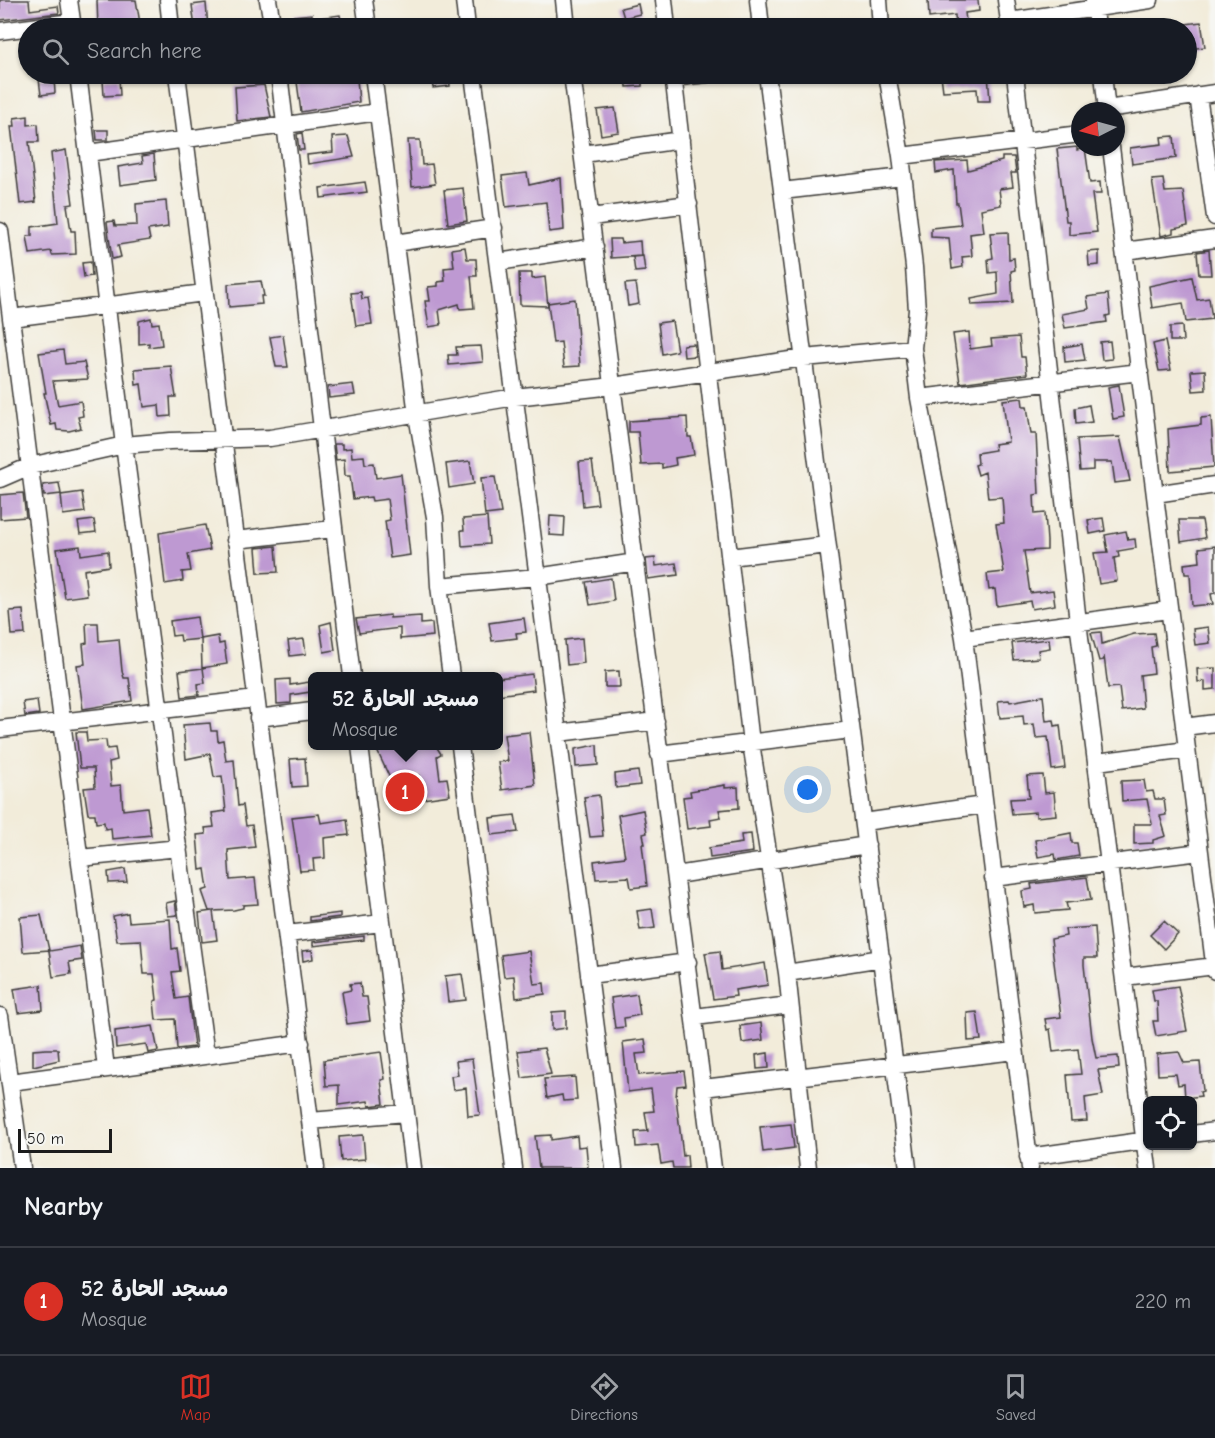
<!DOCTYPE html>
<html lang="en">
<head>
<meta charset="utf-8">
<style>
	:root { --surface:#171b24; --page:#242831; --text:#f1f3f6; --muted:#9ea1a6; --line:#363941; --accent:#d93025 }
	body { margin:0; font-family:"Comic Neue","Playpen Sans Arabic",sans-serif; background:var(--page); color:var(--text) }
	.controls { position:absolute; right:18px; bottom:18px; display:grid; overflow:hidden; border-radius:9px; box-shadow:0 2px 4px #0004 }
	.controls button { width:54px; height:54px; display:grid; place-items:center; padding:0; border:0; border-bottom:2px solid var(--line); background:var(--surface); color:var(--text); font:30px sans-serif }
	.compass { position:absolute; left:1071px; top:102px; width:54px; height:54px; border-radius:50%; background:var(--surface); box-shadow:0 2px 4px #0004; rotate:264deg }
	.scale { position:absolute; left:18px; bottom:15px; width:94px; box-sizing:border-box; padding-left:6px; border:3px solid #1c1c1c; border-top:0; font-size:16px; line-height:21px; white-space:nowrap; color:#1c1c1c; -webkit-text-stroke:4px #f6f6f2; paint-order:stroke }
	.you { position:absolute; left:808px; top:790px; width:21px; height:21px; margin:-15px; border:4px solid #fff; border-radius:50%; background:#1a73e8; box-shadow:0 0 0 9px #1a73e833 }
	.badge { display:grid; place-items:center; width:39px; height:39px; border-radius:50%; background:var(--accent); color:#fff; font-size:20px; font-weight:700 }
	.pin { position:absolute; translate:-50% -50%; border:3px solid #fff; box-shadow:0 2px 6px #0006 }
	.popup { position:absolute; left:308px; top:672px; width:195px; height:78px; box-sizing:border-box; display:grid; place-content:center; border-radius:9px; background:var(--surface); filter:drop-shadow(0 2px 4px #0005); font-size:20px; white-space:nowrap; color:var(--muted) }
	.popup b { font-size:22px; color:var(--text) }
	.popup::after { content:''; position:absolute; left:50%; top:100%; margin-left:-12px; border:12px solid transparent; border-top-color:var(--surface) }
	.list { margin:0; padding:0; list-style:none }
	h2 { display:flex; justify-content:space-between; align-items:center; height:78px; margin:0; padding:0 24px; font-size:26px }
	h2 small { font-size:20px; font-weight:400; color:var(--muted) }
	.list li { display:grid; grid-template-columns:39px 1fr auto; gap:18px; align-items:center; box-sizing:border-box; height:108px; padding:0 24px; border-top:2px solid var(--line) }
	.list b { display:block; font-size:22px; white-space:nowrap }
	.list p { margin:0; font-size:20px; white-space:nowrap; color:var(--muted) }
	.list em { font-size:20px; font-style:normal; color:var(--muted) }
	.icon { flex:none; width:33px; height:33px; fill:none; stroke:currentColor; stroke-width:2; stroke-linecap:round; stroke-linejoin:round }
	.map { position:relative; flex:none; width:1215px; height:1168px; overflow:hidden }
	.search { position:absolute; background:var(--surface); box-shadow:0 2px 4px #0004; left:18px; right:18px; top:18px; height:66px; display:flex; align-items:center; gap:15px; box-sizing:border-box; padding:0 21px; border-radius:33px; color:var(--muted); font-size:22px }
	.sheet { height:186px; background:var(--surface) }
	nav { display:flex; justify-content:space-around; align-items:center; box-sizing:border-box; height:84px; border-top:2px solid var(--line); background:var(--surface); font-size:16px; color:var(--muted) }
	nav a { display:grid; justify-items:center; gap:3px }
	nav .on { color:var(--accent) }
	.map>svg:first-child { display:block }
	.building { fill:#be99d2 }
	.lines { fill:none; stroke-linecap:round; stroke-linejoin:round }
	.minor-casing { stroke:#3c3b38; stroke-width:19 }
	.minor { stroke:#fff; stroke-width:16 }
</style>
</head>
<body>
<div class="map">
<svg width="1215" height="1168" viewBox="0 0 1215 1168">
	<rect width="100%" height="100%" fill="#f6f6f2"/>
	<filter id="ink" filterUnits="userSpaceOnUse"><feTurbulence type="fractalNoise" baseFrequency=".0167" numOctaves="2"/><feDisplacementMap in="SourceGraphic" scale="12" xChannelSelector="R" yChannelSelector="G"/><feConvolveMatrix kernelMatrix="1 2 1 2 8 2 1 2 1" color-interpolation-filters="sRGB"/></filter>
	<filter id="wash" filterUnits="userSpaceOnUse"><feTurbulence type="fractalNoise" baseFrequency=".008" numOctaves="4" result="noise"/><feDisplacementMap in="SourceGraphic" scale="24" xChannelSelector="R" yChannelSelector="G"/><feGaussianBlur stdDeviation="1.35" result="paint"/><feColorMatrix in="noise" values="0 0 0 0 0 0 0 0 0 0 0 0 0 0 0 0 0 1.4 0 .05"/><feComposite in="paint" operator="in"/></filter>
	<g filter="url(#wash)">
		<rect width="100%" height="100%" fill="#f2ecda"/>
		<g id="blocks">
			<path class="building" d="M0,0H29L30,10L58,6L59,13L0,20Z
				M97,0H136L140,23L98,28Z
				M928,0H978L979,11L965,13L967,28H956L955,15L929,18Z
				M206,3L208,28H195L192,5Z
				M638,4L640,14L624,18L621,8Z
				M312,14V19L340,15L343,28H288V22L295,21L294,16Z
				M1201,22L1205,47L1188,49L1186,24Z
				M431,74H449L450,86L433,88Z
				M626,74H642V86L627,87Z
				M988,74L990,101H978L977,89L943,91L941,75Z
				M325,75V80L344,77L357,79L359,102L301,112L297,82Z
				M54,78L55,93L41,95L39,79Z
				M119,78L120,95L104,96L103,80Z
				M264,85L271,117L237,121L235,87Z
				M615,108L619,132L601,135L597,110Z
				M28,116V125L38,124L39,142H29L36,202L20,204L11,126H15L14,118Z
				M96,130H108V140H97Z
				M302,133L304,150H299L297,134Z
				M348,136L354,157L308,164L307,155L333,152L332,137Z
				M1174,136L1176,158L1132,164L1130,148L1162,144L1161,137Z
				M408,140H420L422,165L432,164L435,184L412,187Z
				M1077,147V150L1085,148L1090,183L1100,182L1101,194H1092L1097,232L1069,235V221H1066L1057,149Z
				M66,150L73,204L67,205L71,231H75L76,254L52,255L51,251L30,254L27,236H32V227L58,223L51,153Z
				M154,154L156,180L120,185L118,167L143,163L142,156Z
				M1002,157H1014L1016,173H1011L1013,187L999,189L1001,205L981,209L984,232L970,234L972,256L962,257L963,267L952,269L949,238L931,237V228L961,225L958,203H956L954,170L936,173L935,162L967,160L968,170L1002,161Z
				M527,173L529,185L561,178L564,230L549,232L546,202L506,207L502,176Z
				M1163,179L1165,192L1183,191L1188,226L1173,229V233L1161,236L1152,180Z
				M365,182L367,192L321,198L320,188Z
				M463,188L467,221L448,224L444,190Z
				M166,201L168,227L148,230L150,240L118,245L121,257L112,259L107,222L114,221L115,226L137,225L136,204Z
				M1008,232L1009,259L1014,258L1015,270L1011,271L1013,303L972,305L971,299L998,294L997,272L989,273L988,259L993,258L990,233Z
				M610,239H620L621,243L640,241L641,256L611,258Z
				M465,247L467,259H476L477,276H471L474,308L460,309L459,304L439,310L441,325L429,327L425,301H430L428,287L438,286V282L445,281L444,268L454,267L452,249Z
				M1209,250L1211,275H1199L1197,252Z
				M1099,251V265L1089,266L1088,252Z
				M643,256L645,271L635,272L633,257Z
				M91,262L92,276L84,277L82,263Z
				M519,273H532V279L545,277L548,306L520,305Z
				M1192,277L1197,300L1209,298L1212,319L1186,322L1183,303L1152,308L1149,286Z
				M261,281L264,296H261L262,304L229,307L228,284Z
				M636,283L639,304L628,306L625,284Z
				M361,292L362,299L368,298L372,324L356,326L351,293Z
				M1108,294L1110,315L1106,316L1107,322L1065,328L1062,314L1089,309L1087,297Z
				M575,299L580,366L564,367L561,342L553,343L548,303Z
				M151,318L152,324L159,323L162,345L149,347V343L139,344V321Z
				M672,321L677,351L662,354L658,323Z
				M1182,326L1183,341H1170V327Z
				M969,332L970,349L992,346L991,339L1019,337L1021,357H1025L1027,374L960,383L953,334Z
				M283,335L288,367H276L270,337Z
				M1110,341L1112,359L1102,360L1100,342Z
				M1165,341L1171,370L1159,371L1153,344Z
				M694,344L695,356L684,357L683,345Z
				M1082,344L1085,360L1065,362L1064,347Z
				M481,346L483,362L449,365L448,355H457L456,347Z
				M63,350L65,364L84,362L88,379L53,381L58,405L81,401L83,416L78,417L81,428L69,431L57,430L56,424L51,425L44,393H46L39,353Z
				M171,366L176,397H170L171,416L160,417L159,405L144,407L141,384L136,385L135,369Z
				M1205,370L1206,390L1193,391L1191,371Z
				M353,384L355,395L329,398L328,387Z
				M1119,385L1124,417L1113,419L1108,387Z
				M1022,398L1023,406H1027L1031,434H1036L1039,494L1034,495L1035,514L1045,513L1047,541V550L1024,551L1030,593L1053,590L1055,605L1032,609L1030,601L997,606L995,589L989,590L987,574L1004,572L996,524L1004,523L1002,497L988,498L985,472L978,475L975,465L978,464L977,453L995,450L994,444L1008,442L1003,400Z
				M1089,405L1092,422L1076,424L1075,408Z
				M687,417L688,437H691L694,455L675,458L676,465L662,468V464L641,465L638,432H629V421Z
				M1211,417L1214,467L1170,471L1168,429L1201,425V418Z
				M1120,437L1130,481L1115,483L1112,462H1093V470L1080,471L1077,439Z
				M334,444H342V449L351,448L352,457L364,456L365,464L374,463L376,478L401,474L410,555L390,558L385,521L390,520L387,499L372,501L371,497L353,499L350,476H345L344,459L336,460Z
				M470,461L474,484L449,488L446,464Z
				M592,461L598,504L583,506L579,462Z
				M495,477L501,513L485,515L481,478Z
				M59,483L61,494L44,496L43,485Z
				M82,492L85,512L63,515L61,495Z
				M23,493L26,517L0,519V495Z
				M550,516L565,517L564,536L549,535Z
				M487,517L489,544L462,546L461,530H464L463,519Z
				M1103,518L1105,531L1090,534L1088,520Z
				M94,520L96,532L80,534L78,522Z
				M1179,520H1202L1205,538L1181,542Z
				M205,525L210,550L188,554L191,571L182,572L183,581L165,584L159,533Z
				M1126,531L1128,540L1135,539L1136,548L1118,551L1119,557L1114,558L1117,581L1099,584L1094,553L1108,552L1105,535Z
				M80,546L81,555L108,551L109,566L84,570L87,595L65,598L57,549Z
				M276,546L278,572L258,573L256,548Z
				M1215,546V593L1211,594L1213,604L1192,606L1190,574H1185L1184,564L1200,562L1199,548Z
				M655,558L656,566L676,563L678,575L648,579L646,559Z
				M611,578L614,601L590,605L586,582Z
				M23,610L25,634L12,635L10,611Z
				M390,615V618L421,616V624L432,623L433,636L400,639V628L359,633L356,619Z
				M197,617L200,639L181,641L180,635L172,636L170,621Z
				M524,618L526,632L516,633L517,638L492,641L489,623Z
				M331,622L335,650L324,652L320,625Z
				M86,623H98L99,641L119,639L122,671L124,678H129L132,701L83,709L77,665L85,664L83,644L87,643Z
				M1208,627L1210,643L1195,645L1193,629Z
				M1101,632L1102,644L1134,634L1154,633L1156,646L1151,647L1154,673L1140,675L1143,708L1122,711L1119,687L1108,688L1104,656V660L1099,661L1091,633Z
				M218,636L219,644L224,643L227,664L202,668L201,639Z
				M582,638L584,663L567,665L565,640Z
				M304,639L306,654L290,656L288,641Z
				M1049,639L1050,648L1038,650L1039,658L1014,660L1012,643Z
				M203,668L205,683L198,684L199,695L182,697L179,671Z
				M1215,668V689L1205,690V681L1198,682L1197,669Z
				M619,671L620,687H605V672Z
				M532,674L534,690L498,695V678Z
				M290,679V685L309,682L310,692L291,695V703L277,704L276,680Z
				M1043,696L1046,721L1054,720L1055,726L1060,725L1065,768L1052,770L1048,737L1036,738L1034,724L1024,725L1023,716L1000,718L998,701L1009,700L1010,702Z
				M37,700L39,714L25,716L23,702Z
				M210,723L211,731H217L218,741L223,740L226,761L234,760L238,806L243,805L246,826L252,825L255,847L228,850L230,880L255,878L258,904L243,905V908L234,910L213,911L217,940L202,942L199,913L212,911H209L202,891L208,889L205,869L200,870L197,835L206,834L205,828L214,827L212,813L226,811L222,776L214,777L210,754L186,759L183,725Z
				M76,732H86L87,741L106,740L107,749L115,748L117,760L109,762L111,786L121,785L123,810L147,807L151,835L112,839L111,828L105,829L104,822L96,823L95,814H88L84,788L95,787L94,768H80Z
				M529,732L535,785L502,790L498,762L508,761L504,735Z
				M597,745L598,765L576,767L575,749Z
				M375,746H436L441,754L437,756L440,779L447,778L450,795L423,799L419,775L394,787Z
				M305,758L307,786L292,787L290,759Z
				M638,771L640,785L616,788L615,774Z
				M1043,775L1045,793L1054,792L1056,815L1036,817V812L1012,814L1010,799L1029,798L1027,776Z
				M1144,780L1146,792L1153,791L1155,799H1164L1166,815L1160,816L1166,836L1153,840V843L1134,844V824H1152L1147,799L1122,801L1121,781Z
				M725,785V788L738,787L739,808L719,810L721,817L710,819L711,826L687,829L683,797L691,796L690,791Z
				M599,795L603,836L590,837L584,797Z
				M643,810L647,833L643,834L645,844H642L647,886L631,888L629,877L596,879L594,861L625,857L618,815Z
				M319,814L321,823L347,819L349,835L324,838L325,858L313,859L314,870L300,871L292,817Z
				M515,815L518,832L492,835L490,818Z
				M1071,833L1072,843H1077L1079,856L1056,860L1055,854L1038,857L1035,840Z
				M751,834L753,852L710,858L709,848L742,843L741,835Z
				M125,869L127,882L109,883L108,872Z
				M1087,877L1091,900L1066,903L1068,910L1035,913L1034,905L1024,907L1022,891L1032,889L1031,884Z
				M175,901L177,915L168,916L166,903Z
				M652,909L655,928L640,930L637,911Z
				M128,913L129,922L170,919L172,949L177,948L180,971L172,972L176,999L188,997L194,1047L177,1049L175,1019L156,1020L154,1001L157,1000L154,974H144L141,940L117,941L113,916Z
				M340,913V917L310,921V917Z
				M41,915L49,950L23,952L20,917Z
				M1164,921L1178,934L1164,949L1150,935Z
				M1095,927L1097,958H1084V965L1092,1038L1096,1058L1118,1056L1119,1068L1098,1070L1103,1095L1085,1098L1087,1121L1071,1122L1067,1075L1081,1074L1078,1049L1053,1052L1050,1029L1047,1030L1045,1019L1061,1017L1051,939L1066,936L1065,929Z
				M364,936V940L313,946V942Z
				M80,946L82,960L69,962L71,974L53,977L49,951Z
				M312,950L313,959L303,961L302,951Z
				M529,951L534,984L544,983L545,994L516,998L514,976L504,977L501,955Z
				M720,951L722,970L765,963L768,985L735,990L736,996L713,999L705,953Z
				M462,974L466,1000L448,1002L445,976Z
				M360,983L362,997H367L370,1021L347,1024L342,992L351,990L350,984Z
				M41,985L43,1010L18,1013L14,989Z
				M1178,986L1187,1031L1156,1036L1153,1021H1158L1157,1001H1154L1152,990Z
				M637,994L640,1015L624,1018L625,1027L615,1028L611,998Z
				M566,1011V1028L552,1030V1012Z
				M977,1012L981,1040L968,1041L967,1013Z
				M761,1023L763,1040L742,1043L740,1026Z
				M153,1026L158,1051L148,1053L146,1044L116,1048L115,1031Z
				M645,1039L647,1053L636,1054L639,1075L684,1071L686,1085L677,1086L676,1097L683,1156L687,1155L688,1168H673L672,1162L661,1164L658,1145L636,1147L635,1132L648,1131L645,1112L654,1111L651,1089L628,1092L623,1042Z
				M544,1048L551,1074L522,1078L518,1051Z
				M46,1049H58L59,1060L33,1066V1050Z
				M381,1052L385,1079L381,1080L384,1104L369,1106L368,1101L339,1105V1085L326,1086L324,1060Z
				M1179,1052L1184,1063L1200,1062L1203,1091L1200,1092L1201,1096L1185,1098L1184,1084L1178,1085L1176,1074L1158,1075L1157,1054Z
				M768,1053L769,1068L757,1069L756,1055Z
				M472,1059L480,1115L468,1116L466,1088L453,1090L451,1076L458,1075L456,1061Z
				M575,1077L577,1100L563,1101L562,1095L547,1098L544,1079Z
				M791,1124L794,1148L763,1152L760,1127Z
				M363,1135L365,1159L341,1161L339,1137Z
				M551,1135V1140L577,1136L578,1147L586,1146L588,1168H539L535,1136Z"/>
		</g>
	</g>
	<g filter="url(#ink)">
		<use href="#blocks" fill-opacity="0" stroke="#3c3b38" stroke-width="1.5"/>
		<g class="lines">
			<g class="minor-casing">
				<path id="minor" d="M69,0L73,28
					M168,0L171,28
					M268,0L273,28
					M364,0L368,28
					M464,0L467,28
					M564,0L567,28
					M664,0L667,28
					M758,0L761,28
					M879,0L881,28
					M1006,0L1010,28
					M1094,0L1097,28
					M1009,21L1150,0
					M0,31L72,22
					M78,74L124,445L206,1055
					M177,74L316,1168
					M279,74L352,676
					M373,74L417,415L435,517L439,586L451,676
					M473,74L614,1168
					M572,74L713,1168
					M673,74L751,743L787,973L808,1168
					M767,74L908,1168
					M887,74L901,156L914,267L917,310L913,348L919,398L964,638L1030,1168
					M1015,74L1078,622L1148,1168
					M1103,74L1107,111
					M673,78L707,74
					M1198,95L1215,217
					M1107,109L1215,93
					M1111,147L1215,971
					M88,153L378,112
					M583,154L681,140
					M901,156L1080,134
					M782,191L903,177
					M591,217L689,204
					M0,231L106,1068
					M395,243L494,228
					M1124,251L1215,239
					M498,262L595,247
					M11,318L204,293
					M919,398L1140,372
					M0,479L30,466L124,445L170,441L270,438L515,397L613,386L804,358L913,348
					M1155,494L1215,485
					M235,540L333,529
					M730,557L827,545
					M439,586L537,577L636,562
					M964,638L1168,610
					M258,718L312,711
					M1184,727L1215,723
					M0,729L256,699
					M558,733L656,721
					M360,746L413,1168
					M460,746L514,1168
					M659,754L851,730
					M1097,762L1187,750
					M864,822L984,805
					M80,858L179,848
					M676,875L867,845
					M993,878L1200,852
					M287,934L382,923
					M787,973L882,958
					M589,975L688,962
					M1124,977L1215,966
					M0,1016L22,1168
					M695,1017L790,1005
					M10,1082L301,1043
					M703,1088L1015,1051
					M310,1121L406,1113
					M1192,1134L1215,1131
					M1028,1157L1148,1140"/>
			</g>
			<use href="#minor" class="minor"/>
		</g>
	</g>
</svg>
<div class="controls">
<button><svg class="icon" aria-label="locate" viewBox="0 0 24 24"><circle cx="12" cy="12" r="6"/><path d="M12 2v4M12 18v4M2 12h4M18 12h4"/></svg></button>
</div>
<svg class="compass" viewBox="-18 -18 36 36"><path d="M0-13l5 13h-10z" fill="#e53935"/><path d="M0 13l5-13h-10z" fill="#9ea1a6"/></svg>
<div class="scale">50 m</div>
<div class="you"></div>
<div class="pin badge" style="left:405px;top:792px">1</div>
<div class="popup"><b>مسجد الحارة 52</b>Mosque</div>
<div class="search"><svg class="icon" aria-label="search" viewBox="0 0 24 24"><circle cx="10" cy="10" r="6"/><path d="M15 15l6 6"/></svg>Search here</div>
</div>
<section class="sheet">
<h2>Nearby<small></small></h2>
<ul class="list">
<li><span class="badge">1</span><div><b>مسجد الحارة 52</b><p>Mosque</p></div><em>220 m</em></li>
</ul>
</section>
<nav>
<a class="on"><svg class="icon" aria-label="map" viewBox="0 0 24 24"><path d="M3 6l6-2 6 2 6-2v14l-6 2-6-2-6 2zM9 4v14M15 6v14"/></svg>Map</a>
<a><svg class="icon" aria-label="directions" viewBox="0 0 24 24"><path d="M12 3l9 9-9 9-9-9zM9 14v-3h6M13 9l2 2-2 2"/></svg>Directions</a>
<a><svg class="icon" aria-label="saved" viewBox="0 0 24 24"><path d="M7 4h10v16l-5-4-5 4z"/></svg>Saved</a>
</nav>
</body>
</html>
